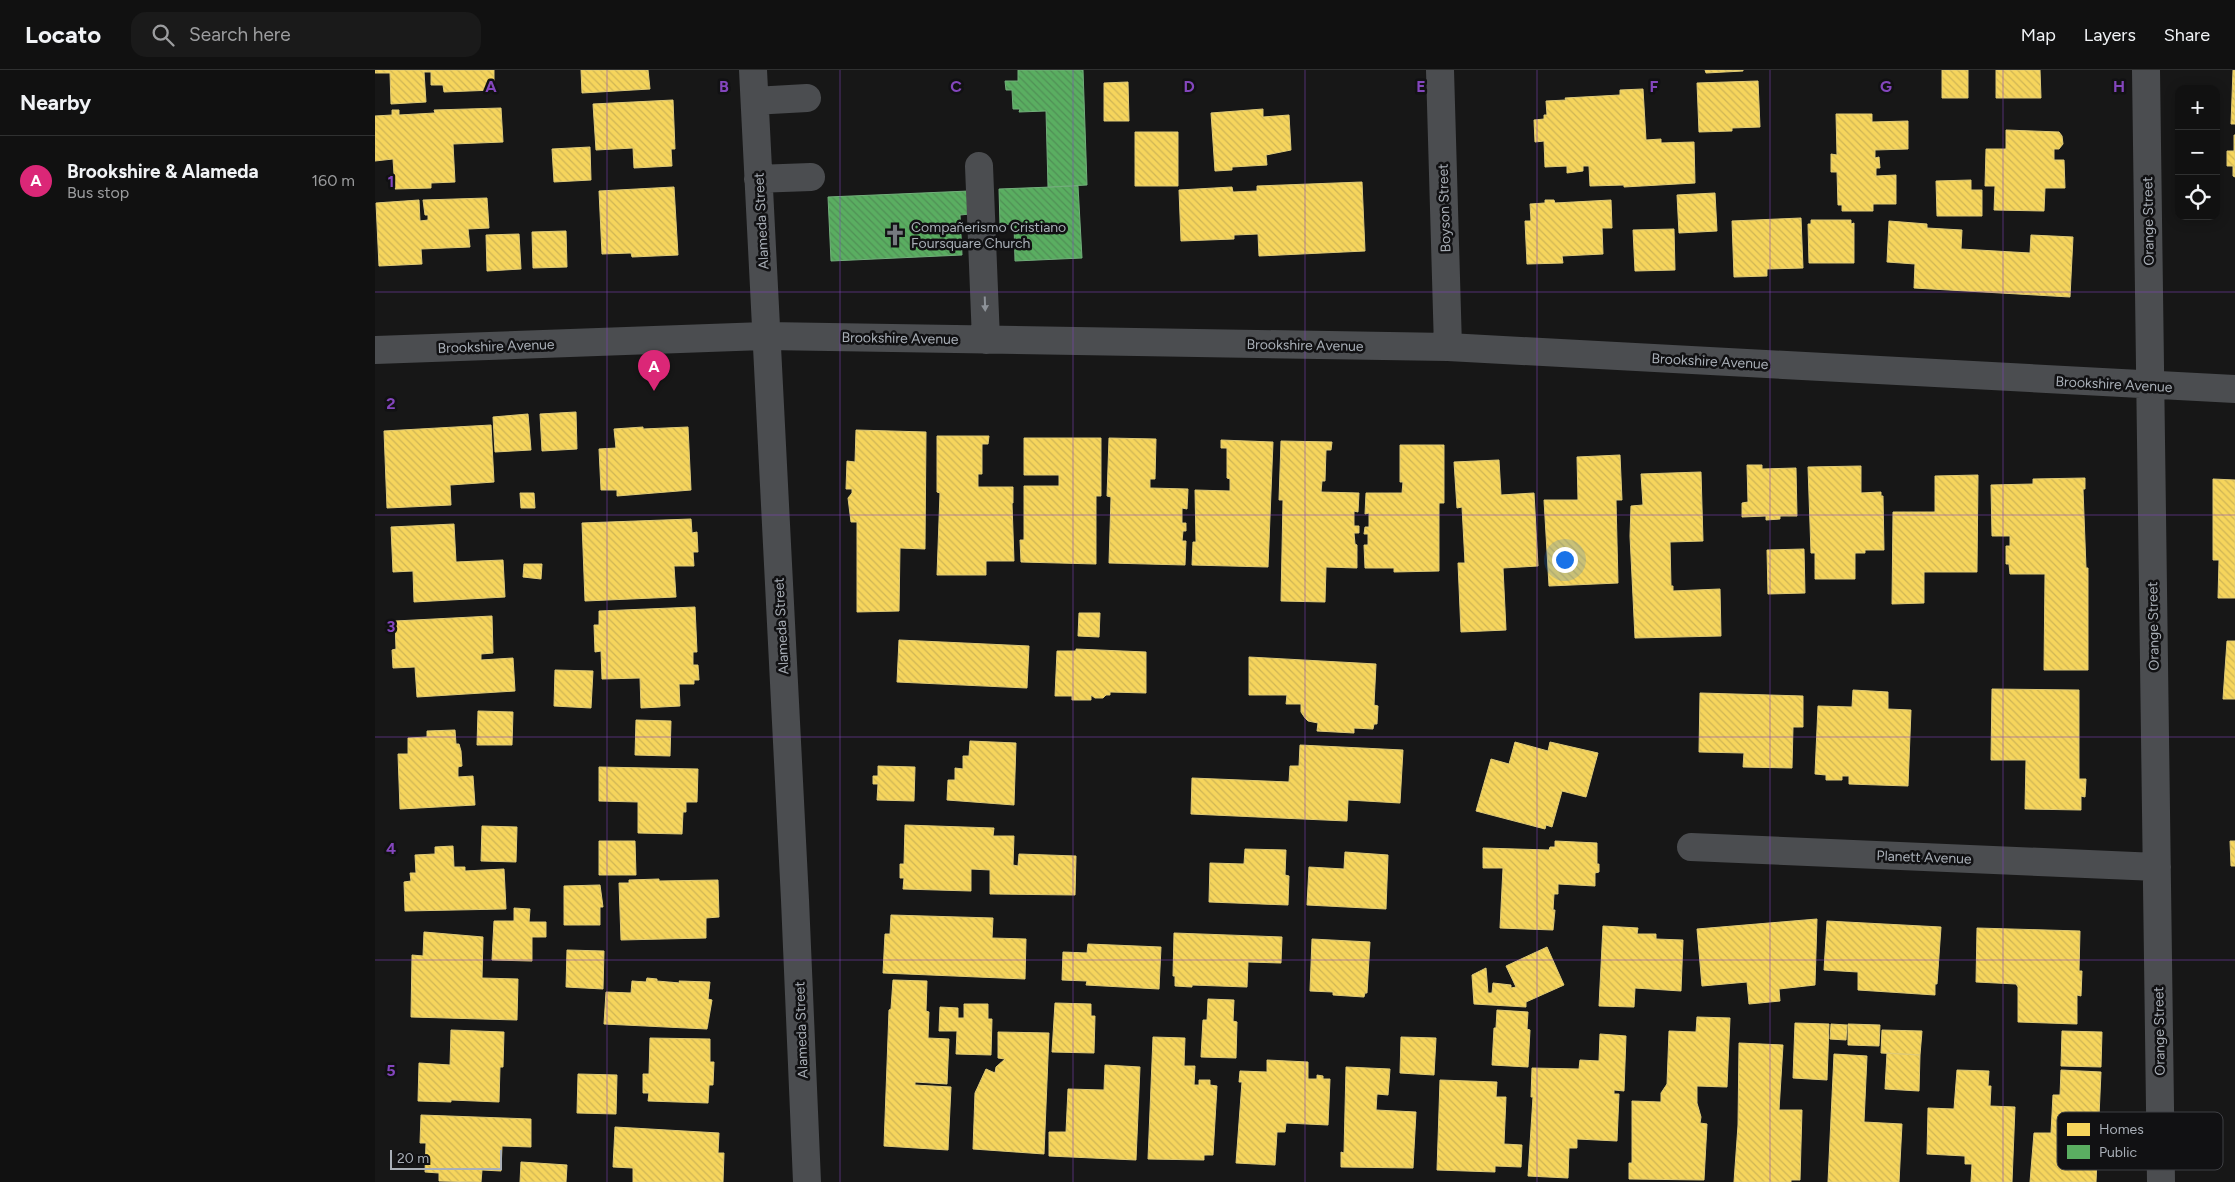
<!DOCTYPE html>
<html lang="en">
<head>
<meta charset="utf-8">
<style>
	:root { --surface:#111; --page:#1a1a1a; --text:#f1f3f6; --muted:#9c9d9f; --line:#303131; --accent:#db2777 }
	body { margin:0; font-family:Figtree,sans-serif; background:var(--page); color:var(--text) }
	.controls { position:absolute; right:15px; top:15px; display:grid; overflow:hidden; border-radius:10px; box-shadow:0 2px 12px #0003 }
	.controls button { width:45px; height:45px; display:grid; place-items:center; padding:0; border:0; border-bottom:1px solid var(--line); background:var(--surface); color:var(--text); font:25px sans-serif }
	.scale { position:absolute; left:15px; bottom:12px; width:112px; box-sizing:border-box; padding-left:5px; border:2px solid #a9afb7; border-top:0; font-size:14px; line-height:18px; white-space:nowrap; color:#a9afb7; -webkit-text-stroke:4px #111113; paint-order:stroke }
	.you { position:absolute; left:1189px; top:489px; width:18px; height:18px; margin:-12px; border:4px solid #fff; border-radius:50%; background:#1a73e8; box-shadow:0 0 0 8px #1a73e833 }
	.badge { display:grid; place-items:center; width:32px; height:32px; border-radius:50%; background:var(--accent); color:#fff; font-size:16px; font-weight:700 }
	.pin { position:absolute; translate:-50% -41px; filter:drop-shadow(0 1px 2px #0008) }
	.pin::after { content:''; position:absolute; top:26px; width:18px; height:15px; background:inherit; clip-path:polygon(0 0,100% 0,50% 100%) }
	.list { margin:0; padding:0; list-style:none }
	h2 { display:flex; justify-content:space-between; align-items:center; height:65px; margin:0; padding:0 20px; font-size:21px }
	h2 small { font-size:16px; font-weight:400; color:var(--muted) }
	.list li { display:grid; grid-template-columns:32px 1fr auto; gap:15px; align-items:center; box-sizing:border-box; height:90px; padding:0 20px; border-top:1px solid var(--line) }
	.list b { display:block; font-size:19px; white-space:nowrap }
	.list p { margin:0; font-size:16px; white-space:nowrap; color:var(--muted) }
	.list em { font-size:16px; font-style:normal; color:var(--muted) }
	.icon { flex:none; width:28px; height:28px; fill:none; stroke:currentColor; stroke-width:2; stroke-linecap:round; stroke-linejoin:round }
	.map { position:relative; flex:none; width:1860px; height:1112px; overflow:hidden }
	header { display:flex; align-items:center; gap:30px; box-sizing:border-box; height:70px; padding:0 25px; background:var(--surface); border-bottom:1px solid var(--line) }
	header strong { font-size:24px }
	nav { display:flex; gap:28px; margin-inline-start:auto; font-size:18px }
	.search { width:350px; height:45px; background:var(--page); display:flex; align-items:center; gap:12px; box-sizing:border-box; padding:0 18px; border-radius:15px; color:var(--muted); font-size:19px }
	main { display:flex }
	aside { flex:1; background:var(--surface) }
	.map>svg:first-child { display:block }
	.homes { fill:url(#homes-back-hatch); stroke:#dfca77 }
	.public { fill:url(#public-back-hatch); stroke:#72ae7b }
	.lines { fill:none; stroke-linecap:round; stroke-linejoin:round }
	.minor { stroke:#4b4d50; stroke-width:28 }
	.oneway { fill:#8d9298 }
	.grid { fill:none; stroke:#8446bd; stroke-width:1; stroke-opacity:0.55 }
	.labels { text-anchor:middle; stroke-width:5; stroke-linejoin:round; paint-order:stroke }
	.street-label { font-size:14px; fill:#a9afb7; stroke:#111113 }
	.poi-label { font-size:14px; fill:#a9afb7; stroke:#111113; text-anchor:start }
	.key { fill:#111113; stroke:#3f4044; stroke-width:1 }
	.key-label { font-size:14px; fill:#a9afb7 }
	.grid-label { font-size:16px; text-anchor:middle; font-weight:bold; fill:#8446bd; stroke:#111113; stroke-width:5; stroke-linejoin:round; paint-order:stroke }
</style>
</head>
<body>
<header>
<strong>Locato</strong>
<div class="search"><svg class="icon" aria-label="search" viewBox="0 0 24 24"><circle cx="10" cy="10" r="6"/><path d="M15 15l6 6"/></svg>Search here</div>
<nav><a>Map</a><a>Layers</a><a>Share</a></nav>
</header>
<main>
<aside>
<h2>Nearby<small></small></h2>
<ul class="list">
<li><span class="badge">A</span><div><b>Brookshire &amp; Alameda</b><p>Bus stop</p></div><em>160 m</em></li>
</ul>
</aside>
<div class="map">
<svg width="1860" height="1112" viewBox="0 0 1860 1112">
	<defs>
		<pattern id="homes-back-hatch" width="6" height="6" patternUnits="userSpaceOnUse" patternTransform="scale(1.25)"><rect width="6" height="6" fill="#f6d55c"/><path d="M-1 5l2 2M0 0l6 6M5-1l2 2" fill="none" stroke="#cfb555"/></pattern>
		<pattern id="public-back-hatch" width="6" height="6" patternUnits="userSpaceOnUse" patternTransform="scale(1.25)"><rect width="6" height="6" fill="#5aae61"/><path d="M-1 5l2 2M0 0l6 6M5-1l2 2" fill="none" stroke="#509056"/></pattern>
	</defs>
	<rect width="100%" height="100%" fill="#171717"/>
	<path class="homes" d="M0,0H119V20L69,22L68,15H56V2H49L51,32L16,34L15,3H0Z
		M206,0H273L275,19L207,23Z
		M1330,0H1368V1L1331,3Z
		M1567,0H1593V28H1567Z
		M1621,0H1665L1666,28H1621Z
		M1858,0H1860V54H1856Z
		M1383,11L1385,57L1357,58V61L1324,62L1322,13Z
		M753,12L754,51H729V13Z
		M1268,19L1271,70L1286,69V73L1319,72L1320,113L1249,117V115L1215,116L1214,96H1208V101L1192,103V96L1170,97L1169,71L1160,72L1159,50L1169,49V45H1172L1171,31L1191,30L1190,28L1245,25V20Z
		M298,30L300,79H296L297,96L259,98L258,78L221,80L218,34Z
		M126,38L128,72L78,74L80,112L56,113V118L20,119L18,89L0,91V46L17,45V40H24V45L60,43L59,40Z
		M888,39V47L914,45L916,80L891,85L892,95L857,97V100L840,101L836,43Z
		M1461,44H1497V52L1533,51V79L1500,80V88L1504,87L1505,98H1501V106L1521,105V134H1498V141H1467V135H1463L1462,102H1456V84L1462,85Z
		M1631,60L1684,62L1687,66L1688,74L1684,79H1679V90H1689L1690,118H1670L1669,141L1619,140L1620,116H1610L1611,79H1631Z
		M760,62H803V116H760Z
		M1859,65H1860V107L1858,106V96H1852V81H1859Z
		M215,77L216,110L179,112L177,79Z
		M1596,110V120H1607V146H1562L1561,111Z
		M987,112L990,181L884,186L883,164L859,165V169L806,171L804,120L857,117L858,122L882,121V116Z
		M299,117L303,185L257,187L256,183L227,184L224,121Z
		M1340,123L1342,161L1304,163L1302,125Z
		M112,128L114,158L93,159L95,177L46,179L47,194L4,196L1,133L44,130L45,151L53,150V145H50L48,130Z
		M1170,130H1179L1180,133L1236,130L1237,158H1227L1228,184L1187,186L1188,193L1152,194L1150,151H1156L1155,134L1170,133Z
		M1426,148L1428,198L1392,199V206L1359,207L1357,151Z
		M1436,150H1476V154L1479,153V193H1434L1433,154H1436Z
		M1514,151L1552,154V158L1587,160L1586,179L1655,183L1656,165L1698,167L1695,227L1539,218L1540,194L1512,192Z
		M1299,159L1300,200L1260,201L1258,160Z
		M191,161L192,197L158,198L157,162Z
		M144,164L146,199L112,201L111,165Z
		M201,342L202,379L167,381L165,344Z
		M153,344L156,380L120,382L118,347Z
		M116,355L119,412L75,415L76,435L12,438L9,361Z
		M268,357V359L313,357L316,420L242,426V420H226L224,379L241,378L239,359Z
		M481,360L551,362L550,479L525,478L524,541L482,542V452H476L473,428L477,423V419H471L472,391L480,392Z
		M562,366H614L613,374H607V404H603V417H638V433H637L639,491H611V505H562L565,423L562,422Z
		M649,368H726V426H721V494L646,492L645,470H649V416H684V405H649Z
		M734,368L781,369L780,409H775V418L813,419L812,439L807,438V453H811V461H808L807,471H811L810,495L734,493L736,427L732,426Z
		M846,370L898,372L893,497L817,495L818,472H821L820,420L855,421V409L852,408V378H846Z
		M906,371L957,372L956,380H951L950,411H947L946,422L984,423L983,442L979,441V456H984V463H979L980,474L982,475V498L951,497L950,532L906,531L908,430H904Z
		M1025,375H1069V433H1064V501L1019,502V498H990L989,475H993V464H989L990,457H994V443L990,444L991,423H1027L1028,412H1025Z
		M1245,385L1247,430H1241L1243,513L1174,516L1169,430H1203L1202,387Z
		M1124,390L1126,425L1159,423L1163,496L1128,498L1131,560L1086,562L1083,493H1090L1087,437L1082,438L1079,392Z
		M1372,395H1387V399L1421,398L1422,446H1405V449L1391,450V446L1367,447V433L1373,432Z
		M1486,396V423L1506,422V426H1508L1509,480H1490V483H1480V509H1440V483H1436L1433,397Z
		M1326,402L1328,471L1295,472L1296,516H1298V521L1345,519L1346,566L1260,568L1255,466L1256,436L1268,435L1266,404Z
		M1603,405L1602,502H1549V533L1517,534L1518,442H1560V406Z
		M1710,408V419H1708L1711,498H1713V600H1669L1670,504H1635L1634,494H1631V476H1635V466H1617L1616,415L1658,414V409Z
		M1838,409L1860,410V528H1843L1844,490H1838Z
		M145,423H159L160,438H146Z
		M316,449L317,463L322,462L323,482H318L319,496H299L301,527L210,531L207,453Z
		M79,454L81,492L128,490L130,527L39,532L38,501L18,502L16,457Z
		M1429,479L1430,523L1393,524L1392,480Z
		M149,494H167L166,509L148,507Z
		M320,537L322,582H318V595H323L324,610H319V614H304L305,636L266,638L265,608L227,609L226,581L220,582L219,555H224V541Z
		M704,543H725L724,567L703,566Z
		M117,546L118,583L106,584V590L138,588L140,621L42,627L40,597L18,598L17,580L21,579L20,551Z
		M524,570L654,576L652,618L522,612Z
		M1852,571H1860V629H1848Z
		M701,579L771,582V623L735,622V625H731L728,628H720L716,625V630H697V626H680L682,581H701Z
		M874,587L1001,594L999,635L1003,636L1002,654H999L998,659L979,658V663L942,661L943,653L933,651L930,648L926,642V634H911L912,625H874Z
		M180,600L218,601L216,638L179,636Z
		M1617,619L1704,620V709H1711L1710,727L1706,726V740L1650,739L1651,690H1616Z
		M1478,620L1513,622V639L1536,640L1533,716L1474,714V706H1467V710H1451V705L1440,704L1443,636L1477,637Z
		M1325,623L1428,626V657H1418L1417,698L1368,697L1369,683L1324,682Z
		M103,641L138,642L137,675H102Z
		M261,650L296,651L295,686L260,685Z
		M80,660L81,674H84L86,681L87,696L83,697V707L98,706L100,735L25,739L23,684H33V668L52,667V661Z
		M595,671L641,673L639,735L572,730L573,710H580V698L588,699V686H594Z
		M1140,672L1173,681L1175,672L1223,683L1211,727L1187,721L1177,757L1171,755L1170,759L1101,741L1116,689L1134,694Z
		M925,675L1028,680L1025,733L973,730L972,751L816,744L817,708L914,712L915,696H924Z
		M503,696L540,697L539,731L502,730L503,714H498V706H503Z
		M224,697L323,699L322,732H311V742H308L307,764L263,763V732L224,731Z
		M530,755L619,758L618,766H639L638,795L643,796L644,784L701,786L700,825L615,824V800L596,799V821L528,819L529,808H525V794H529Z
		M107,756L142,757L141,792L106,791Z
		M224,771H260L261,805H224Z
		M1180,771L1222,773V794H1224V802L1220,803V816L1183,814V824H1179L1178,840H1180L1178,860L1125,858L1128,798H1108V778L1174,780L1175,777H1180Z
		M1855,771H1860V796H1856Z
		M78,776L79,797H90V801L129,799L131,839L30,841L29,812L36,811L35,803H41L40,785L60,784V777Z
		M870,779L911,780L910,805L914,806L913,835L834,832L835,793L869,794Z
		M970,782L1013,785L1011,839L932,835L934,797L969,799Z
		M284,809V811L343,810L344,847L331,848V868L246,870L244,813H254V810Z
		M225,815L228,837H225V855H189V816Z
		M139,838L155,839L154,852H171V867H157V891L117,890L119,851H139Z
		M516,845L618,848L617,868L651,869L650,909L508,903L510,864H515Z
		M1442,849L1440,915L1404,919L1405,931L1374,934L1372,912L1327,916L1322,859Z
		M1452,851L1566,857L1562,914H1560V925L1483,920V902L1449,900Z
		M1228,856L1263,858L1262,864H1281V869L1308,870L1306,921L1260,918L1259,937L1224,936Z
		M1602,858L1705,861L1704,901H1707L1706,926L1702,925V954L1643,952V917L1641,914L1601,912Z
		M49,862L108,867L107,908L143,909L142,950L36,947L37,885L48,886Z
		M799,863L907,867L906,893L873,892L872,917L817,915V917L800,916V906H798Z
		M937,869L995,872L992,923H990L989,927L958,925V922L935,921Z
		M713,874L786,877L784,919L711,915L712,911L687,910L688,882L712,883Z
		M1172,877L1189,915L1151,932V937L1099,934L1097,905L1111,898L1113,923H1117L1118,913L1136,915V918L1141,917L1131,896Z
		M192,880L229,881L228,919L191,917Z
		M272,908L282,909V911L305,913L304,911L335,912L333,929L337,930L332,959L229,954L231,922L256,923L257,911L271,912Z
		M518,910L552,911L551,941L554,942L553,968L574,969L572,1014L540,1012V1015L576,1017L573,1080L509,1076L514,940L516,939Z
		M833,929L859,930L858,951L862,952L861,988L826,987L828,950H832Z
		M680,933L716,934V946H720L719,983L677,982Z
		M589,934H613V949H617L616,985L581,984L582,961H564L565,937L583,938V948H589Z
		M1122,940L1153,942L1152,959L1155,960L1153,997L1117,995L1119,958H1121Z
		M1322,947L1355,948L1352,1017L1322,1016V1033L1326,1047L1325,1053L1332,1054L1329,1110L1254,1109V1093H1257V1031L1286,1032V1023L1292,1014L1294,961L1321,962Z
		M1420,953L1454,954L1452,1010L1418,1008Z
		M1456,954L1472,955L1471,970L1455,969Z
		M1473,954L1505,955L1504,976L1473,975Z
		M76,960L129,962L128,997H125L124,1032L76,1030V1032L43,1031L44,993L75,995Z
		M1507,960L1547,961L1545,985L1506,983Z
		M1687,961L1727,962L1726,997L1686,996Z
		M623,962L674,963L669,1084L598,1079L600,1023L611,999L620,1003L621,997L630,989L623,988Z
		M1225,964L1251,966L1249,1021L1239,1020V1024H1244L1242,1071L1202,1069V1078H1194L1193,1108L1153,1106L1158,1027H1156L1157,998L1204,999L1205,990L1224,991Z
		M778,967L810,968L809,996H820L819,1015H824V1010H835V1015L842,1016L838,1085H829V1090L773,1089Z
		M1026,967L1061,968L1059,1005L1025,1003Z
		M275,968L335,969V992H339L338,1015H334L333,1033L273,1031L274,1023H268V1004H274Z
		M1364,973L1408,975L1404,1040H1427L1425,1110H1416V1112H1359L1363,1055Z
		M1512,983L1545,985L1544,1021L1510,1019Z
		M1459,984L1492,986L1489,1052L1527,1054L1524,1112H1453Z
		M892,990L933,992V1009H942V1005L948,1006V1009H955L953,1055L911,1053L910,1062H902L900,1095L861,1093L867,1012H864L865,1001L892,1002Z
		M730,995L765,997L761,1090L674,1086V1062H691L693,1019L729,1020Z
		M971,997L1015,999L1013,1025L1002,1024L1001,1040L1041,1042L1038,1098L966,1097V1082L969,1083Z
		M1582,1000L1614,1001L1613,1016H1616L1615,1036L1640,1037L1637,1112H1596L1597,1094H1590V1086L1552,1084L1553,1038L1579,1039Z
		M1686,1000L1726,1002L1721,1112H1655L1659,1063H1676L1678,1025H1685Z
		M203,1004L242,1005L241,1044L202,1043Z
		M1065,1010L1122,1012L1121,1027H1131L1129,1074L1147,1075L1146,1097L1120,1096V1102L1062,1100Z
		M46,1045L156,1049V1077L127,1076L126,1101L107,1100L106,1112L64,1111V1103L50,1102L51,1073H45Z
		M240,1057L344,1063L343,1083H349L348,1112H258V1098L238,1097Z
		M146,1092L192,1095L191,1112H145Z"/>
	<path class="public" d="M643,0H708L712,115L673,117L671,41L644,42L645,39H638L637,20H631L630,11H643Z
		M703,116L707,188L640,191L639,154L625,155L624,119Z
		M594,121L595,144L585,145L587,185L456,191L453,127Z"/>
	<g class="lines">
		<path class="minor" d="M378,0L420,830L432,1112
			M1065,0L1073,277
			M1771,0L1786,1112
			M380,31L432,28
			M604,96L611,270
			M383,109L436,107
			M0,280L392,266L1073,277L1860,319
			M1316,777L1782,797"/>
	</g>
	<defs><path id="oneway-solid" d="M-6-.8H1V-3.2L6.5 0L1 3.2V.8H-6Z" transform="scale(1.25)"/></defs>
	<use class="oneway" href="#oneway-solid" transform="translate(610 234) rotate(88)"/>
	<path class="grid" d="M232,0V1112M465,0V1112M698,0V1112M930,0V1112M1162,0V1112M1395,0V1112M1628,0V1112M0,222H1860M0,445H1860M0,667H1860M0,890H1860"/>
	<defs>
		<g id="church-bare" transform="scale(1.725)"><path d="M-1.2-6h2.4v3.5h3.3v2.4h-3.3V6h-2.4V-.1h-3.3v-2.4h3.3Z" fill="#767a7f" stroke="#111113" stroke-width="2.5" paint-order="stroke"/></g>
	</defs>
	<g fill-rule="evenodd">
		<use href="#church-bare" x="520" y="165"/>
	</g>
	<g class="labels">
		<g class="street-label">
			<text transform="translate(1069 138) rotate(-92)" y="5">Boyson Street</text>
			<text transform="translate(386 151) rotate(-93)" y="5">Alameda Street</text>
			<text transform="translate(1773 151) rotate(-91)" y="5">Orange Street</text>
			<text transform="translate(525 268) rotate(1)" y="5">Brookshire Avenue</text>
			<text transform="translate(930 275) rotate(1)" y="5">Brookshire Avenue</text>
			<text transform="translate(121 276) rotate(-2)" y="5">Brookshire Avenue</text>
			<text transform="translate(1335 291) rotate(3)" y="5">Brookshire Avenue</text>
			<text transform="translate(1739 314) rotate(3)" y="5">Brookshire Avenue</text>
			<text transform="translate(406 556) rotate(-93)" y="5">Alameda Street</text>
			<text transform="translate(1778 556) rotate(-91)" y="5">Orange Street</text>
			<text transform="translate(1549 787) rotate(2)" y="5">Planett Avenue</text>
			<text transform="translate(426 960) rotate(-92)" y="5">Alameda Street</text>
			<text transform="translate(1784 961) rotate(-91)" y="5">Orange Street</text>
		</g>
		<g class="poi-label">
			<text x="536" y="162">Compañerismo Cristiano<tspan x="536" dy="16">Foursquare Church</tspan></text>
		</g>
	</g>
	<rect x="1682" y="1042" width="166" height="58" rx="8" class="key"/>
	<rect x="1692" y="1053" width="23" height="13" fill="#f6d55c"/>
	<rect x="1692" y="1075" width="23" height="14" fill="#5aae61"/>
	<g class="key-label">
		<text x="1724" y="1064">Homes</text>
		<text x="1724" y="1087">Public</text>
	</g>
	<g class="grid-label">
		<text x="116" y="22">A</text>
		<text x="349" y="22">B</text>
		<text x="581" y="22">C</text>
		<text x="814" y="22">D</text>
		<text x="1046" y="22">E</text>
		<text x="1279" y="22">F</text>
		<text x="1511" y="22">G</text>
		<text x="1744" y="22">H</text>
		<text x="16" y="117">1</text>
		<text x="16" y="339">2</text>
		<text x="16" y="562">3</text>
		<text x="16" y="784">4</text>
		<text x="16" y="1006">5</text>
	</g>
</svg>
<div class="controls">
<button>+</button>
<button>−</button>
<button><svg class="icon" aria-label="locate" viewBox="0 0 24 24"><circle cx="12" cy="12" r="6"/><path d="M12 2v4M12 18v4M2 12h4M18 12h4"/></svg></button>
</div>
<div class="scale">20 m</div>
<div class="you"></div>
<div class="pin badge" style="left:279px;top:321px">A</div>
</div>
</main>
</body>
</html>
